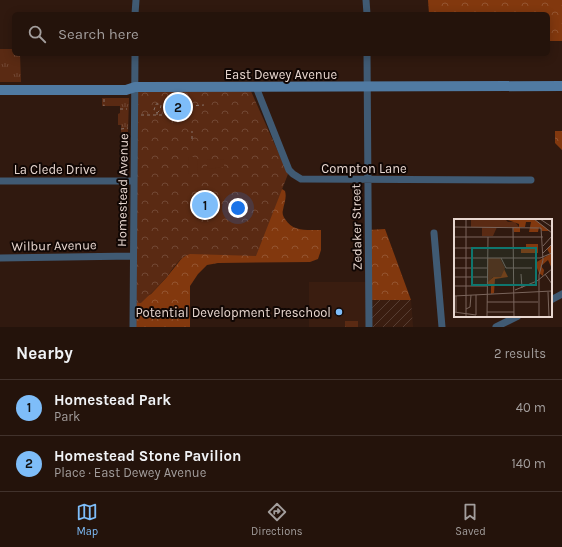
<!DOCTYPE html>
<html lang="en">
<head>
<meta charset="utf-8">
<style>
	:root { --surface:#24130b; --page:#302019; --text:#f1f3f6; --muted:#a39e9d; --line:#41322c; --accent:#7ebdf9 }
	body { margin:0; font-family:Karla,sans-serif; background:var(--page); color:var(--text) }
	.you { position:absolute; left:238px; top:208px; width:14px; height:14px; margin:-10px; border:3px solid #fff; border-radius:50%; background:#1a73e8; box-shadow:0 0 0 6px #1a73e833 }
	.badge { display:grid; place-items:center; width:26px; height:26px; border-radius:50%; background:var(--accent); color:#111; font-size:13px; font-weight:700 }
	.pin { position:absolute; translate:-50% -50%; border:2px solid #fff; box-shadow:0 1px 4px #0006 }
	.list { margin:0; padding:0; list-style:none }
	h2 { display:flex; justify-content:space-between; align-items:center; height:52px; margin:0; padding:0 16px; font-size:17px }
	h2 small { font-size:13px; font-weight:400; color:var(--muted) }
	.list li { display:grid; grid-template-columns:26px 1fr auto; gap:12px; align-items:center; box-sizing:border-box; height:56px; padding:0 16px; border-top:1px solid var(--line) }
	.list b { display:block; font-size:15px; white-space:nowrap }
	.list p { margin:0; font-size:13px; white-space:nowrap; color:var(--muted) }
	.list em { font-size:13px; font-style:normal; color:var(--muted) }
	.icon { flex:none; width:22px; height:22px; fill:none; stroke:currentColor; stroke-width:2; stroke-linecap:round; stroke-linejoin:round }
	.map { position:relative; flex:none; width:562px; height:327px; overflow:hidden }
	.search { position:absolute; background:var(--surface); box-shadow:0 2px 10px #0003; left:12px; right:12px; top:12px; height:44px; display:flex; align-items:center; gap:10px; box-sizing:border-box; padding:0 14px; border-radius:6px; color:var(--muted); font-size:15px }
	.sheet { height:164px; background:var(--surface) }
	nav { display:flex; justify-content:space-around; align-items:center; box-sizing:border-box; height:56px; border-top:1px solid var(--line); background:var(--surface); font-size:11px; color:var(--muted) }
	nav a { display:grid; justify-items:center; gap:2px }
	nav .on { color:var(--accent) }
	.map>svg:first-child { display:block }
	.built { fill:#3a1d10 }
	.industrial { fill:url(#industrial-furrows) }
	.grass { fill:url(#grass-tufts) }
	.forest { fill:url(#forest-crowns) }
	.park { fill:url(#park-crowns) }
	.pitch { fill:#5a2a13 }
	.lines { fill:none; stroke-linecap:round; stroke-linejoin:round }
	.path { stroke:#87736a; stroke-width:1; stroke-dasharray:3 3; stroke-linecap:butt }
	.street { stroke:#405a73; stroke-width:7 }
	.secondary { stroke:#507aa2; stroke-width:10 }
	.poi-dot { fill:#7ebdf9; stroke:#110704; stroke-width:1.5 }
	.labels { text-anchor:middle; stroke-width:4; stroke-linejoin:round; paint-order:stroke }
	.street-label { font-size:13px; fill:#e8d7d0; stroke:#110704 }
	.poi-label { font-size:13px; fill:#e8d7d0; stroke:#110704; text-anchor:end }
	.inset-road { fill:none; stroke:#7a655c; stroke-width:1 }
	.view { fill:#0f766e; fill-opacity:0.15; stroke:#0f766e; stroke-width:2 }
	.inset-edge { fill:none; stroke:#e8d7d0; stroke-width:2 }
</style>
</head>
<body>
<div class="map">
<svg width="562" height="327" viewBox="0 0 562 327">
	<defs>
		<pattern id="industrial-furrows" width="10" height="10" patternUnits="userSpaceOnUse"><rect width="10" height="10" fill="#3a1d10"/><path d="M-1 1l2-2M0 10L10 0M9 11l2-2" fill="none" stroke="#563d32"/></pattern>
		<pattern id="grass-tufts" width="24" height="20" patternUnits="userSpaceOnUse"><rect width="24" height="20" fill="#5a2a13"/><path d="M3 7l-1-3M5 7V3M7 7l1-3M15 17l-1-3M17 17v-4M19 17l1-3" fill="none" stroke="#724834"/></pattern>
		<pattern id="forest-crowns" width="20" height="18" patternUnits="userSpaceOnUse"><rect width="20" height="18" fill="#82380e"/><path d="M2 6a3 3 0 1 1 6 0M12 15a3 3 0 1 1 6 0" fill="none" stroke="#945430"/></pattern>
		<pattern id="park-crowns" width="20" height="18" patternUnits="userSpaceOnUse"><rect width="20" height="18" fill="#5a2a13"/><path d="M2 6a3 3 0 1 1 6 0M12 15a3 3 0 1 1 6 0" fill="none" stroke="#724834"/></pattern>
	</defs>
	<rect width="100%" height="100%" fill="#30190f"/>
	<path class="built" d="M309,282H369V327H309Z"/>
	<path class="industrial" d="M369,300H411L413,327H369Z"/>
	<path class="grass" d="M0,49H14V54H20L21,82H0Z
		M102,98H129L128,132H121V125H118V114L120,113V106H102Z"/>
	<path class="forest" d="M428,0H562V41H548V14H429Z
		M555,131H562V150L555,143Z
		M277,189H282L285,191C287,198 284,203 283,210C282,213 283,216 285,219C293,232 307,230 321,230V250L318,259L310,262L218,263L207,265L198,274L190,286V327H133V303L151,294L166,278L182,258Z
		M385,229L411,300H369L368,230Z"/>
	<path class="park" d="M135,87L250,89L288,174L256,256L190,254C178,258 173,269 166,278C158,287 149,295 141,303H133Z
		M345,321H358V327H345Z"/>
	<path class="pitch" d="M188,157H197L198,173L189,174Z
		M224,159V167L207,169V160Z"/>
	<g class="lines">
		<path class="path" d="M104,99V106
			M178,103L179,96
			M190,106L204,105
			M120,109H127
			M183,112L184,104L186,101
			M141,115H164L173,111L184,113
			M157,115V113L154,110L156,104H159L161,105L160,110L157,113
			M121,129L128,128
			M192,139V131
			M359,188L361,187"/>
		<path class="street" d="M366,0L367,14
			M135,14L136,0
			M367,54L369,327
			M256,87L289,170L293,174L301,179L531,180
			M0,181H134
			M434,233L442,327
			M0,258L133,256
			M551,300L562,294
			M133,327L135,54
			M496,327L518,316"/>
		<path class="secondary" d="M0,90H126L135,87H144L562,86"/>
	</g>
	<circle class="poi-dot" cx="339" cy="312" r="4"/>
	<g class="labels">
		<g class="street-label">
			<text x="281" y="79">East Dewey Avenue</text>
			<text x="364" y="173">Compton Lane</text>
			<text x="55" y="174">La Clede Drive</text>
			<text transform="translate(122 190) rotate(-89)" y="5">Homestead Avenue</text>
			<text transform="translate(356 227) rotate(-91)" y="5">Zedaker Street</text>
			<text transform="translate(54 245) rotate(-1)" y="5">Wilbur Avenue</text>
		</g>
		<g class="poi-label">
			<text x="331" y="317">Potential Development Preschool</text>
		</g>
	</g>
	<g transform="translate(454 219)">
		<rect width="98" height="98" fill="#30190f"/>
		<path d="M17,0H51L54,3H61L65,8H43L39,17H28V8H17Z" fill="#5a2a13"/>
		<path d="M51,0H80L96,12H88L85,8L84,13H75L77,3H72L71,8H66V13H60L59,8H65V5ZM72,25H84V34H67V29H72ZM98,25V50L94,41L87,47L90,51L89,57L85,54L81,44L96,35L93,30ZM50,50L54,58L41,60L40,74L37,75V67H33V63Z" fill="#82380e"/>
		<path d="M33,39H46L51,49L47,58H39L34,63Z" fill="#5a2a13"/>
		<path class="inset-road" d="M12,0V98M80,0L98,14M86,0L98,8M0,8L87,9L89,41L85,56V98M59,8L60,98M0,18H89M89,27L98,17M0,29H70M89,34L98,25M0,39H86L98,34M47,39L52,49H78M0,49H33M67,55L68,69M91,55L98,65M0,58H33M0,67H33M61,71L83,62L98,50M94,73L95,98M0,77L98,72M33,83H84M12,90L16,88L17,76M0,93L22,96V76M2,93V77M33,93H60M33,98L34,18"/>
		<path class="view" d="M18,29H82V66H18Z"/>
		<rect width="98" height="98" class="inset-edge"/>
	</g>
</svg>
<div class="you"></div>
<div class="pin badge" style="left:205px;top:205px">1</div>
<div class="pin badge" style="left:178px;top:107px">2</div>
<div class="search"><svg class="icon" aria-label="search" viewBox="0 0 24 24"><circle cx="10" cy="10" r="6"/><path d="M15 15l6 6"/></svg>Search here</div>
</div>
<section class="sheet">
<h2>Nearby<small>2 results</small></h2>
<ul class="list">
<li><span class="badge">1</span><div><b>Homestead Park</b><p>Park</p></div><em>40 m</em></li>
<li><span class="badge">2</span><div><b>Homestead Stone Pavilion</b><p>Place · East Dewey Avenue</p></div><em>140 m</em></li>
</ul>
</section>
<nav>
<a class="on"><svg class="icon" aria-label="map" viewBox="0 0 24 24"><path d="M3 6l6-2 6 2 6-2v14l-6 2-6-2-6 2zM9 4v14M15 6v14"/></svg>Map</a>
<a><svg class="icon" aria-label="directions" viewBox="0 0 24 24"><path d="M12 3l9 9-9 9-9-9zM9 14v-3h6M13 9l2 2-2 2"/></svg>Directions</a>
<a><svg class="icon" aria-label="saved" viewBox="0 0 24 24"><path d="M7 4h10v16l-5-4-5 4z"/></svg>Saved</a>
</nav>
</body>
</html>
